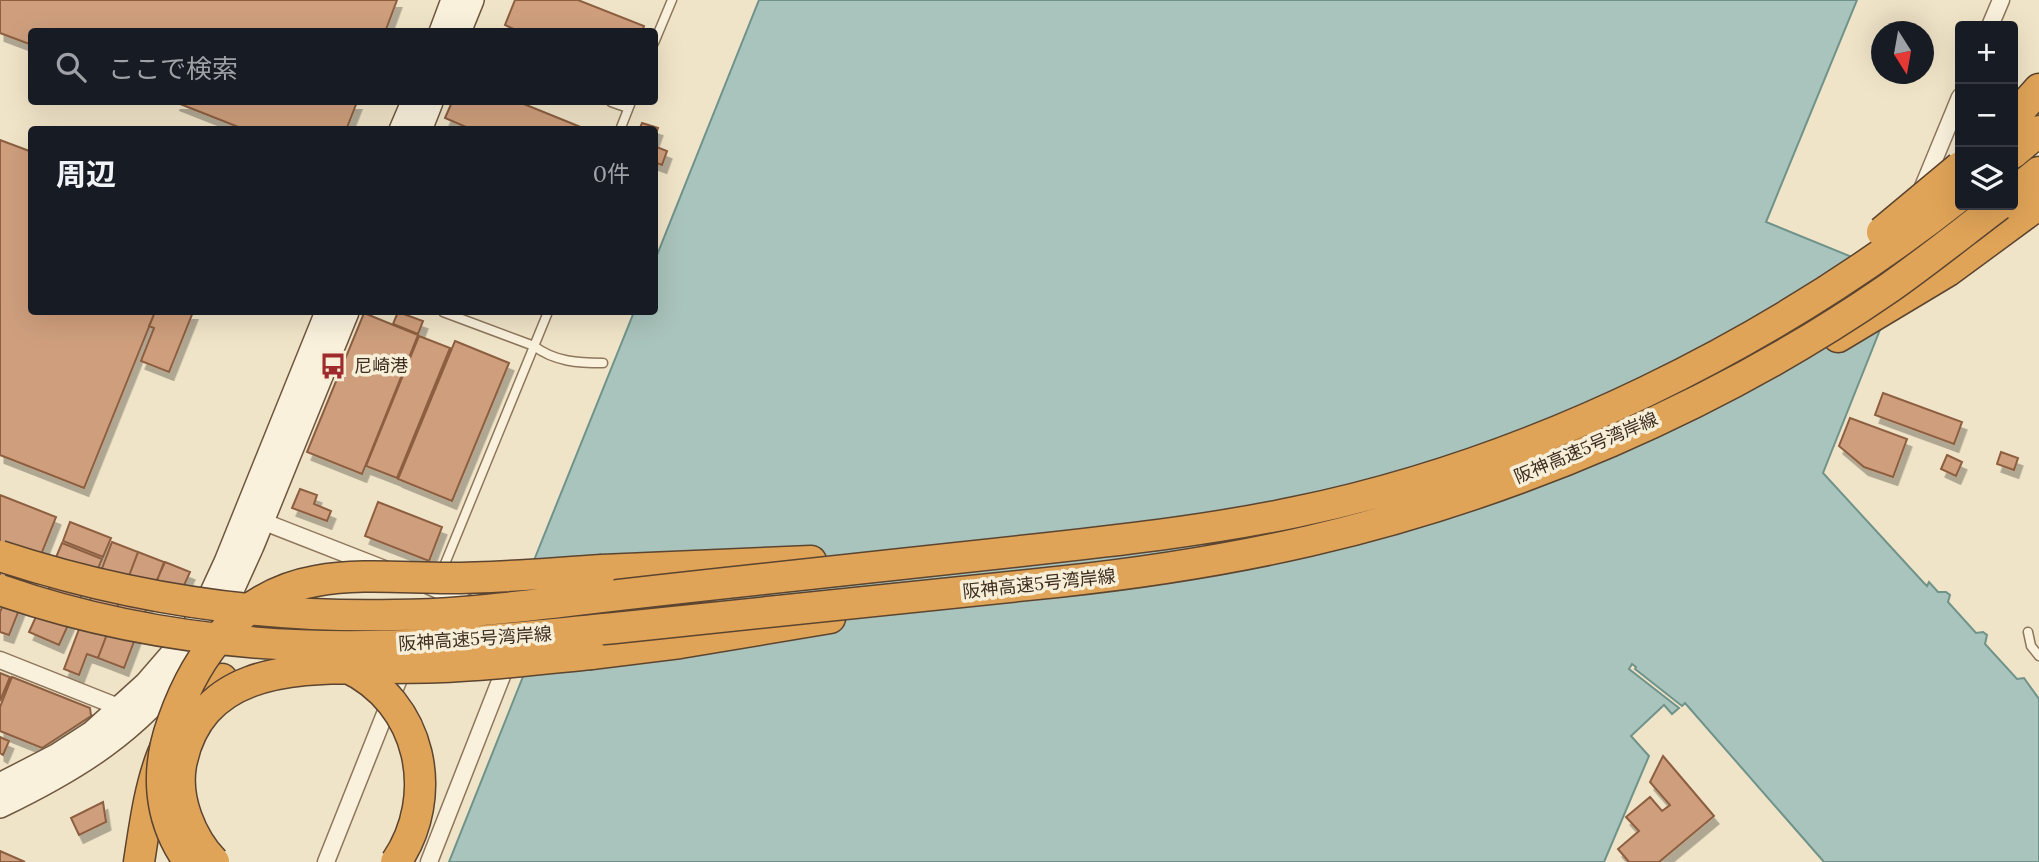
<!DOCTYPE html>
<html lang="ja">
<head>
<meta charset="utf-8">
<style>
	:root { --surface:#171b24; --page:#20242c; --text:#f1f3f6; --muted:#9ea1a6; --line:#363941 }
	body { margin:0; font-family:Lora,"Noto Sans JP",serif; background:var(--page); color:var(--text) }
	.controls { position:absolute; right:21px; top:21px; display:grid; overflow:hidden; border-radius:7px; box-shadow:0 7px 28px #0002 }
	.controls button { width:63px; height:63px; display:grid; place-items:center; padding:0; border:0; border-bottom:2px solid var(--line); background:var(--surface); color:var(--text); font:35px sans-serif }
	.compass { position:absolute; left:1871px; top:21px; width:63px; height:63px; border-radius:50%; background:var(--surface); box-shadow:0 7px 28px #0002; rotate:169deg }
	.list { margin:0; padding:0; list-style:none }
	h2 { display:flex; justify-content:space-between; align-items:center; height:91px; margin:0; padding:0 28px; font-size:30px }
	h2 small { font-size:23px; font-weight:400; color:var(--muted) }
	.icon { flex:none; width:38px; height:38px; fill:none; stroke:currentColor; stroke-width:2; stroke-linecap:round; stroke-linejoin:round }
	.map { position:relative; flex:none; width:2039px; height:862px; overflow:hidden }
	.search { position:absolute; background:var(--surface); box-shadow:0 7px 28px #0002; left:28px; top:28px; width:630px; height:77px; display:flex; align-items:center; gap:18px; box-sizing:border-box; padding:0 24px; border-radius:7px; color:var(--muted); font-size:26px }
	.panel { position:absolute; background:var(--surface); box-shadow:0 7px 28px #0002; left:28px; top:126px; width:630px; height:189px; border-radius:7px }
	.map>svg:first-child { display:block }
	.water { fill:#a9c4bc; stroke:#6f938a; stroke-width:2 }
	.building { fill:#cf9f7d; stroke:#8d5f41; stroke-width:2; filter:url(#shadow) }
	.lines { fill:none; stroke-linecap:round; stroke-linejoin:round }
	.lane-casing { stroke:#8d765c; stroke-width:11 }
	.street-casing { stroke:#8d765c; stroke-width:19 }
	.secondary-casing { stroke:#6f573f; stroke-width:26 }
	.highway-casing { stroke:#5b4430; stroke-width:33 }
	.lane { stroke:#faf1dc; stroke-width:8 }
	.street { stroke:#faf1dc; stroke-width:16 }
	.secondary { stroke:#faf1dc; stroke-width:23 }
	.highway { stroke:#e0a458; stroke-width:30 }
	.highway-bridge-casing { stroke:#5b4430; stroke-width:33; stroke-linecap:butt }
	.highway-bridge { stroke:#e0a458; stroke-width:30 }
	.labels { text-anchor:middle; stroke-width:7; stroke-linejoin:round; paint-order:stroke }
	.poi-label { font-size:18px; fill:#3d2e20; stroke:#f7eed8; text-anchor:start }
	.street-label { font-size:18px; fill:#3d2e20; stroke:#f7eed8 }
</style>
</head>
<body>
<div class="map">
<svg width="2039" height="862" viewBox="0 0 2039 862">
	<defs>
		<filter id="shadow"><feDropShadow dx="4.5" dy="8" stdDeviation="0" flood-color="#0004"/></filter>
	</defs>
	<rect width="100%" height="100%" fill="#f0e4c8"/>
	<path class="water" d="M759,0H1857L1766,222L1901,277L1823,473L1923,582L1927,586L1929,582L1938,592H1946L1950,595L1948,602L1976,633L1983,632L1987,635L1985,644L2017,679L2024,678L2039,699V862H1824L1685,703L1682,706L1635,669L1636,667L1632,664L1629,669L1679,708L1672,714L1664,705L1631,736L1649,756L1604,862H449L524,674L511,620L518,600L634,312H654L655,260Z"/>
	<path class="building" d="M0,0H397L385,32H32V45L0,33Z
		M515,0H578L644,26L642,32H520L505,25Z
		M175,102H357L346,130H246Z
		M452,102H519L588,130H473L445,118Z
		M642,123L658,128L654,139V130H639Z
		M0,140L32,152V312H155L84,488L0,455Z
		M654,146L667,151L662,165L654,162Z
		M155,312H193L169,372L141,361L154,328L149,326Z
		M398,312L423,321L418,334L393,324Z
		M364,313L418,335L362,474L307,452Z
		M419,336L450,348L397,478L366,466Z
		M455,341L509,363L452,501L398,479Z
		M1883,393L1962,422L1954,444L1875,415Z
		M1850,418L1907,439L1893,477L1864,467L1839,446Z
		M2001,452L2018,458L2014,470L1997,464Z
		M1947,455L1962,462L1956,476L1941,469Z
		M300,489L317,495L314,504L331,511L327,521L292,508Z
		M0,495L56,517L9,635L0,632V612L3,605L0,602Z
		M378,502L442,527L429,561L365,536Z
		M70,522L111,538L103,557L63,541Z
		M112,542L138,552L98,658L87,654L79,675L64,669Z
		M62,543L102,559L94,578L54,562Z
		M138,552L164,562L124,668L98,658Z
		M165,562L190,572L181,592L156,582Z
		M59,566L89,579L59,645L29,632Z
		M0,673L10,677L0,701Z
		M12,677L90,708L91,716L42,748L0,731V707Z
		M0,737L9,741L3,755L0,753Z
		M1663,756L1714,816L1659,862H1629L1618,849L1639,831L1626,817L1650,797L1662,811L1670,805L1650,782Z
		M103,802L106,822L79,835L71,818Z
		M0,851L25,862H0Z"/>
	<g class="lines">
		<g class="lane-casing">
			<path id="lane" d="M654,43L672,0
				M611,102L628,108
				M620,130L631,102
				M443,312L534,346C555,362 579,363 603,363
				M442,571L548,312
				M2028,632L2031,646L2039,656"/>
		</g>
		<g class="street-casing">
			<path id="street" d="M1990,26L2001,0
				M1920,194L1960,97
				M254,518L387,570
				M427,585L474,606
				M0,660L121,708L126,713
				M326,862L404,666
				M429,862L502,676L501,659"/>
		</g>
		<g class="secondary-casing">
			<path id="secondary" d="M441,32L453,0
				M459,32L472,0
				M401,130L413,102
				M420,130L431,102
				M219,619L252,546L347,312
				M0,785L58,755L92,733L146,684L185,639L202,614L226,562L327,312
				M0,806C79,768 136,732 190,662"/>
		</g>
		<g class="highway-casing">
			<path id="highway" d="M2013,118L2039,89
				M2013,153L2039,131
				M2013,193L2039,172
				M1838,337L1948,271L2039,204
				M602,570L811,561
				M591,654L680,643L830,618
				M139,862C150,791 157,723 222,679"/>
		</g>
		<use href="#lane" class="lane"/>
		<use href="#street" class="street"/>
		<use href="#secondary" class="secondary"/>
		<use href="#highway" class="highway"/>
		<g class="highway-bridge-casing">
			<path id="highway-bridge" d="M1882,232L1960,167
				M0,556C128,598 260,618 395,615C450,615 505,608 560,602C625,594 689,587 754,580C843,570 932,561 1021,551C1113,541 1205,531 1296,512C1533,463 1771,345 1960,196
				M0,590C118,631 245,648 369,646C451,645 533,636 615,628C763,614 910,597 1057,582C1142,573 1226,560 1309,541C1512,494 1717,407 1889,288C1926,262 1962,233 1999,205
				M346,667C422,702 441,796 396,862
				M189,862C158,819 155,770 173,721C197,653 241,594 316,581C359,573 405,578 448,578C499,578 551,573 602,570
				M214,862C191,838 175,799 181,765C199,672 287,668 363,668C390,668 416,668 443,667C492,665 542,659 591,654"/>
		</g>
		<use href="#highway-bridge" class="highway-bridge"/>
	</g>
	<defs>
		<g id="bus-bare" transform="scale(2.1)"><path d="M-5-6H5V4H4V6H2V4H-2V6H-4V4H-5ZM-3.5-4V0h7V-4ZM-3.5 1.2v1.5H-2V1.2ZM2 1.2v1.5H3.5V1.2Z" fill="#9e2a2b" stroke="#f7eed8" stroke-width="2.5" paint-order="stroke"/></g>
	</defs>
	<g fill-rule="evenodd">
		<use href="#bus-bare" x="333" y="366"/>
	</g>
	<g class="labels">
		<g class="poi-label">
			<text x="354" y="372">尼崎港</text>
		</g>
		<g class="street-label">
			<text transform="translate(1586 448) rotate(-23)" y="6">阪神高速5号湾岸線</text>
			<text transform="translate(1039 584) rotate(-6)" y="6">阪神高速5号湾岸線</text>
			<text transform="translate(475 639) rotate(-4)" y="6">阪神高速5号湾岸線</text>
		</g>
	</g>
</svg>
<div class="controls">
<button>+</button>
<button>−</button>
<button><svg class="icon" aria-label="layers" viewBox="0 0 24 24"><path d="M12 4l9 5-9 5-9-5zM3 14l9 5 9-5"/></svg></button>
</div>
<svg class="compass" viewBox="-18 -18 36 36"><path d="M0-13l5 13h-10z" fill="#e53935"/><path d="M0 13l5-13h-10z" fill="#9ea1a6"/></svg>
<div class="search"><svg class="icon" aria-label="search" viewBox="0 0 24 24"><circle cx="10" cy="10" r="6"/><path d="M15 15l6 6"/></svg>ここで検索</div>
<section class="panel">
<h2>周辺<small>0件</small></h2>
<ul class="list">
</ul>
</section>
</div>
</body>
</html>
